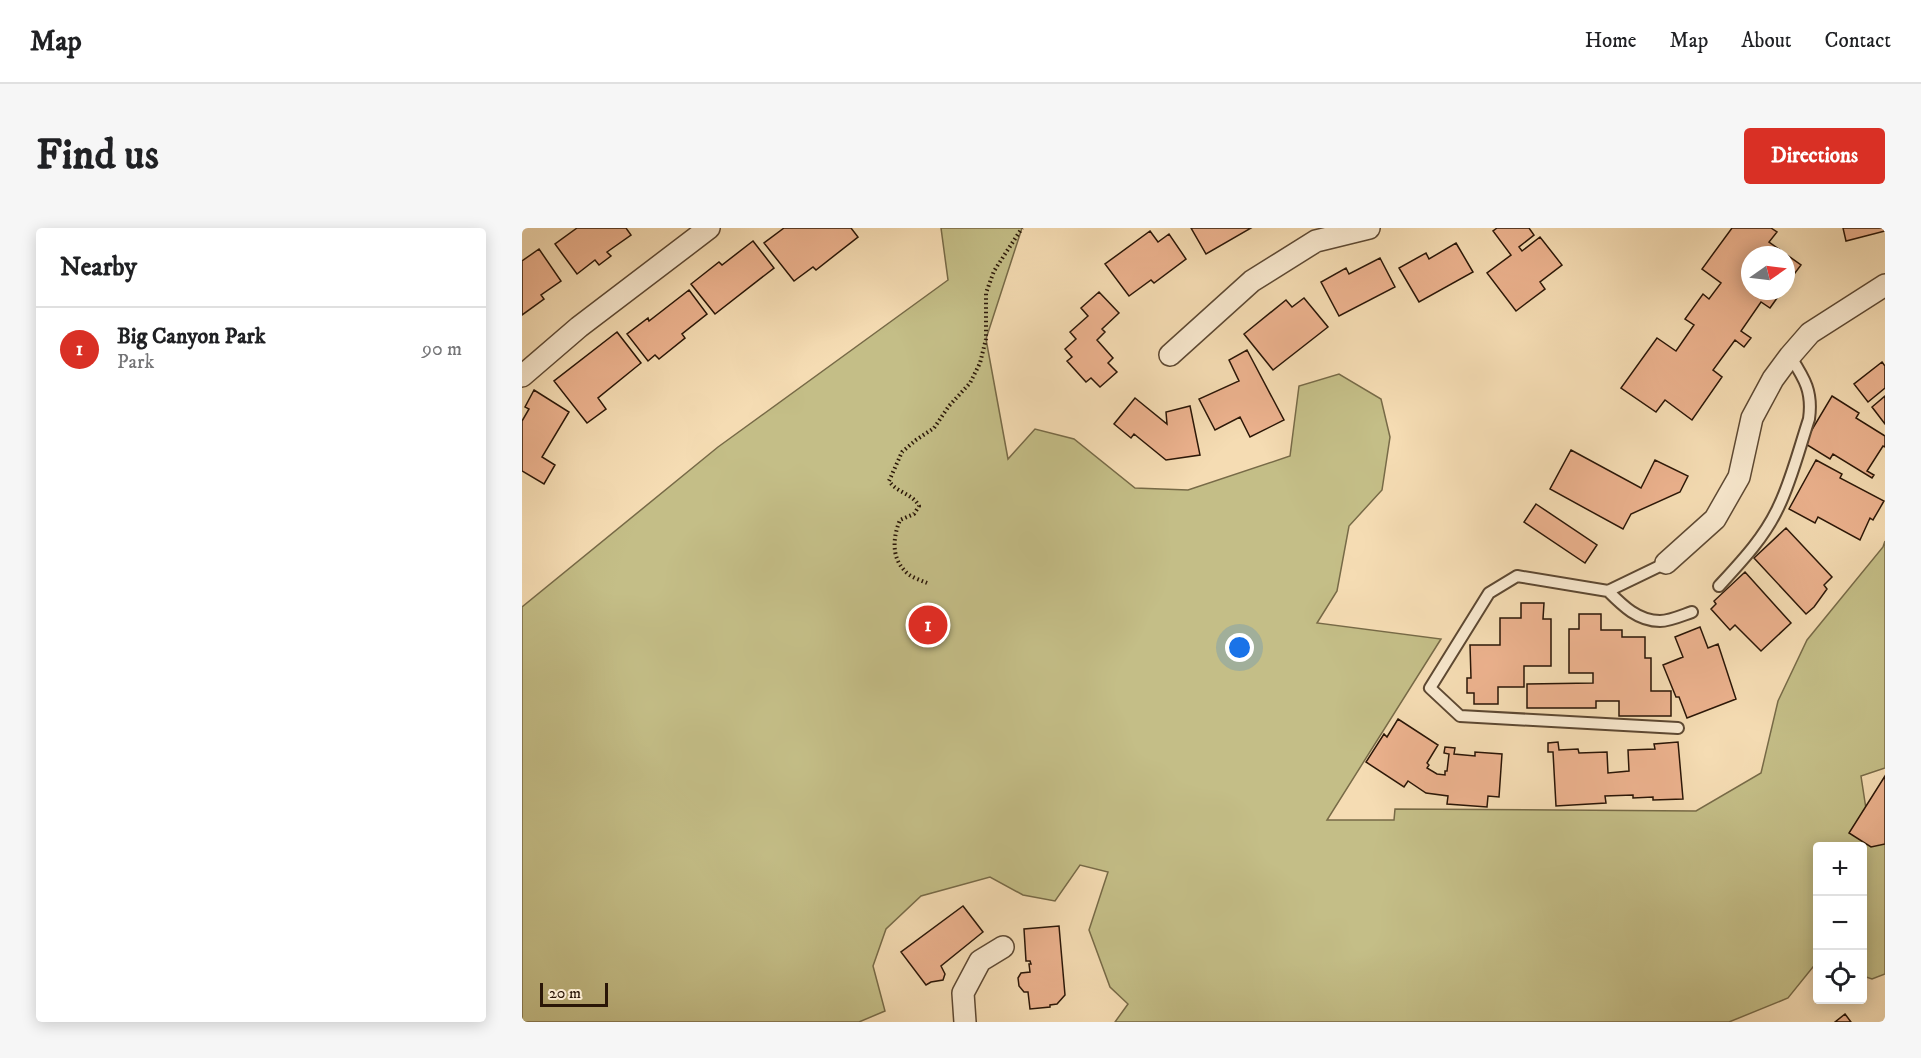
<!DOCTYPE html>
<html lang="en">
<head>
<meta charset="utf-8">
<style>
	:root { --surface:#fff; --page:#f6f6f6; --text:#202124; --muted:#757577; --line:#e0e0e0; --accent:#d93025 }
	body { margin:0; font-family:"IM FELL DW Pica",serif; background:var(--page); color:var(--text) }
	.controls { position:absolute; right:18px; bottom:18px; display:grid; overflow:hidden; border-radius:6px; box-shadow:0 3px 15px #0003 }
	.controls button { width:54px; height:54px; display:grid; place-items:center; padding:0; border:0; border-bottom:2px solid var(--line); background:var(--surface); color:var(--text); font:30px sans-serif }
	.compass { position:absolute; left:1219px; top:18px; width:54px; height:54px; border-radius:50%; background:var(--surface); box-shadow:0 3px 15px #0003; rotate:76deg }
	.scale { position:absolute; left:18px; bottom:15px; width:68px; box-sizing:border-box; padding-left:6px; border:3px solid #2a1607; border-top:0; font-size:16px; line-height:21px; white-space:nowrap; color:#2a1607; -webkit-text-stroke:4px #f8e8ce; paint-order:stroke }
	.you { position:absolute; left:718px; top:420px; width:21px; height:21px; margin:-15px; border:4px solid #fff; border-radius:50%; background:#1a73e8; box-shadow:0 0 0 9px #1a73e833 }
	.badge { display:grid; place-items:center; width:39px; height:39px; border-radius:50%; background:var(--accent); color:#fff; font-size:20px; font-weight:700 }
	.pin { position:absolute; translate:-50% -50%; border:3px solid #fff; box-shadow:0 2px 6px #0006 }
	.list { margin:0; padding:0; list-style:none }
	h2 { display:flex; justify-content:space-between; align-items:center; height:78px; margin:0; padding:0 24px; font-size:26px }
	h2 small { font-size:20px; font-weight:400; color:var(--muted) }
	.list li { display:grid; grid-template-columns:39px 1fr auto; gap:18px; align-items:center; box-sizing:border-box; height:84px; padding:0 24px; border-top:2px solid var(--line) }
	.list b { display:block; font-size:22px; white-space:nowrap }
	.list p { margin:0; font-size:20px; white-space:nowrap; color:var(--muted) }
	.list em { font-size:20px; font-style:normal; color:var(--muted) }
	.icon { flex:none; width:33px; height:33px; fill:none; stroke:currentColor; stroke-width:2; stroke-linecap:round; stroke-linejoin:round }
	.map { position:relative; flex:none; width:1363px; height:794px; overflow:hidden; border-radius:6px }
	header { display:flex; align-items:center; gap:36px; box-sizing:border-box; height:84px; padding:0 30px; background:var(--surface); border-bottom:2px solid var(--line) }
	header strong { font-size:28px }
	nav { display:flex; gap:33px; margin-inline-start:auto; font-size:21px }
	.intro { display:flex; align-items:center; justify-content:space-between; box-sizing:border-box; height:144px; padding:0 36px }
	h1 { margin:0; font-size:42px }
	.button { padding:15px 27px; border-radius:6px; background:var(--accent); color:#fff; font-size:21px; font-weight:700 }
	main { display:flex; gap:36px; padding:0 36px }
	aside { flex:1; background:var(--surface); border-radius:6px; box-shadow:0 3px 15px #0003 }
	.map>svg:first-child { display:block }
	.green { fill:#c4be87; stroke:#776a47; stroke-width:1.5 }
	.building { fill:#ecb28e; stroke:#2a1607; stroke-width:1.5 }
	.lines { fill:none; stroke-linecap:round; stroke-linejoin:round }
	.lane-casing { stroke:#5d4832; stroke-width:14 }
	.street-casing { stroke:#5d4832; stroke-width:24 }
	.path { stroke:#2a1607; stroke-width:4; stroke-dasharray:1.5 3; stroke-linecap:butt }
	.lane { stroke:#f8e8ce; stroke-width:10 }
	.street { stroke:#f8e8ce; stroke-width:21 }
</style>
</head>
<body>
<header>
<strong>Map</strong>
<nav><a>Home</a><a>Map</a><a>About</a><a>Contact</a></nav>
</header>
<div class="intro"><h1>Find us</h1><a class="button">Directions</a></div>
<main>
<aside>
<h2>Nearby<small></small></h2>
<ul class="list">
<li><span class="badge">1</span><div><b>Big Canyon Park</b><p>Park</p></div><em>90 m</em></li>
</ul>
</aside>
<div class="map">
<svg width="1363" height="794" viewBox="0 0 1363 794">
	<rect width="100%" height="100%" fill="#f5dcb3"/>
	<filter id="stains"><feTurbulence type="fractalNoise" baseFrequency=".00333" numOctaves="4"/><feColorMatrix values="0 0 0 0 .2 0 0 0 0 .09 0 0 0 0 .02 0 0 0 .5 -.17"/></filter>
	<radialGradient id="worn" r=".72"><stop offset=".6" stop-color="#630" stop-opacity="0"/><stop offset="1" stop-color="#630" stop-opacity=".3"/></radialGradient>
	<path class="green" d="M419,0H500L464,111L486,231L513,201L552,211L613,260L666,262L768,228L777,158L817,146L859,171L868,209L860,262L827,298L815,363L795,395L919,411L805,592H872L873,581L1174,583L1239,545L1256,473L1285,412L1361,319L1363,313V540L1339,548L1346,594L1363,615V746L1350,751L1341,748L1340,618H1296L1295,734L1266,770L1207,794H593L606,776L588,759L567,702L586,644L558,637L533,673L501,667L468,649L399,668L364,701L351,738L363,783L337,794H0V379L196,219L426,52Z"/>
	<path class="building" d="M55,0H104L109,7L85,24L89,28L77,37L73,32L55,46L33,16Z
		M262,0H329L336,9L294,42L291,39L272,53L242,15Z
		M669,0H729L684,26Z
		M975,0H1007L1012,7L997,19L1000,23L1018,9L1040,37L1018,54L1023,61L994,83L965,45L989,27L971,3Z
		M1210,0H1249L1255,4L1247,14L1279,37L1264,57V27H1228V63H1260L1248,80L1239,74L1219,103L1229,110L1222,119L1213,112L1191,142L1200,149L1170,192L1143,172L1134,184L1099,160L1135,110L1154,123L1172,97L1163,91L1181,66L1187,71L1199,55L1180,41Z
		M1321,0H1363V3L1324,13Z
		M628,3L636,14L647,6L664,31L632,55L629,52L607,68L583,36Z
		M231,13L252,40L193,86L169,56L197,34L200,37Z
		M934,15L951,44L897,74L877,40L904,25L907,31Z
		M17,21L39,53L19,67L22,71L0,87V33Z
		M858,30L873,59L817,88L799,54L824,40L827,46Z
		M167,62L185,86L160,106L163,110L137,131L133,127L126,133L105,106L126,90L127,93Z
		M577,64L597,85L580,101L583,104L575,112L591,130L586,135L595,144L578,159L569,150L564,154L545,133L550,129L543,121L554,111L548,104L566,88L559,80Z
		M782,70L806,99L751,142L722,106L764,72L770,79Z
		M95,104L119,135L76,170L84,181L65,195L32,153Z
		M725,122L762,192L728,209L718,189L693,202L677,171L717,153L707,132Z
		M1360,134L1363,138V160L1346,174L1332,156Z
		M12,162L47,184L20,229L33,237L22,256L0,243V193L7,181L3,179Z
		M1310,168L1337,185L1334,190L1363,208V219L1361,218L1345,243L1352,247L1350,250L1311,226L1308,231L1282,215Z
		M1363,168V196L1350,179Z
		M613,170L645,196L644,184L668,178L678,227L644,232L612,206L609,210L592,196Z
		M1049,222L1119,260L1133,232L1166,248L1158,264L1109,286L1101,301L1028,261Z
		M1294,232L1320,246L1318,250L1362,273L1351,292L1348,290L1338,312L1296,289L1293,295L1267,281Z
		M1014,276L1075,317L1063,335L1002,294Z
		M1264,300L1310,349L1302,357L1305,361L1292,379L1284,386L1232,330Z
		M1223,344L1269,395L1239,423L1213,397L1208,402L1189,381L1194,376L1192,373Z
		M999,375H1022L1021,391H1029V438H1002V459H976V476H952V465H945V450H949L948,417H978V390H999Z
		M1057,386H1079V402H1100V409H1123V430H1129V463H1149V488H1097V473H1074V480H1005V456L1071,455V445H1047V401H1057Z
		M1178,399L1186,420L1196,416L1214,471L1165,490L1157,469H1154L1141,437L1161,429L1153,409Z
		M876,491L916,517L905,535L907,537L905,540L915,546L923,547V543H925L927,526L922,525L923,519L933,520L932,526L953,528V524L980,526L977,569L966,568L965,579L925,576L926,568L904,565L886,553L882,559L844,534L862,506L865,509Z
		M1036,514L1037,522L1056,521L1057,525L1085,524L1086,545L1107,543L1106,522L1133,521L1132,516L1156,514L1161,571L1131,572V569L1111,570V567L1083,568L1084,575L1034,578L1031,524H1026V515Z
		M1363,548V616L1349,619L1327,605Z
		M441,678L461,704L419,738L423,746L421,752L409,754L404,757L379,724Z
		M537,698L543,767L535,776L528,777V779L508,781L506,764H502L497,758L496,750L499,745L508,744L507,736H509L508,733H504L502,701Z
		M1323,786L1329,794H1313Z"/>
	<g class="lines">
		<g class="lane-casing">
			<path id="lane" d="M1144,335L1086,363L995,348L967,365L908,460L938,488L1156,500
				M1197,358C1219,334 1242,310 1256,280C1269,254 1278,218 1287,191C1291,163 1282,150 1268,128
				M1086,363C1101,378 1116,393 1138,393C1148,393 1161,387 1170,384"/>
		</g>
		<g class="street-casing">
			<path id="street" d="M648,127L730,53L794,13L847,0
				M0,148L57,99L187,0
				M1144,335L1193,291L1217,249L1230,190L1251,151L1268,128L1288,105L1363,57
				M443,794L441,765L458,733L481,719"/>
		</g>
		<path class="path" d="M405,355C398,352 388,349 383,343C369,329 371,309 378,292L392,286L397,278C390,265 375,265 367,253L380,224L394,212L412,200L427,178L448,155L458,135L464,111V65L472,43L500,0"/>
		<use href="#lane" class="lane"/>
		<use href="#street" class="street"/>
	</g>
	<rect width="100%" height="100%" filter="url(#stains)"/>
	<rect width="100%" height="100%" fill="url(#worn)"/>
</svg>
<div class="controls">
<button>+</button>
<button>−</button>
<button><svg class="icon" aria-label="locate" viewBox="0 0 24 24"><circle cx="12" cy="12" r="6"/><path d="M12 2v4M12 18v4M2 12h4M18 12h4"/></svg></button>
</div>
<svg class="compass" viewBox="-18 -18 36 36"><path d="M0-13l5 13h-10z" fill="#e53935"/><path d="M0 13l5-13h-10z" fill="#757577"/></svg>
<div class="scale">20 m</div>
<div class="you"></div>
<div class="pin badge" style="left:406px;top:397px">1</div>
</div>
</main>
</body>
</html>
